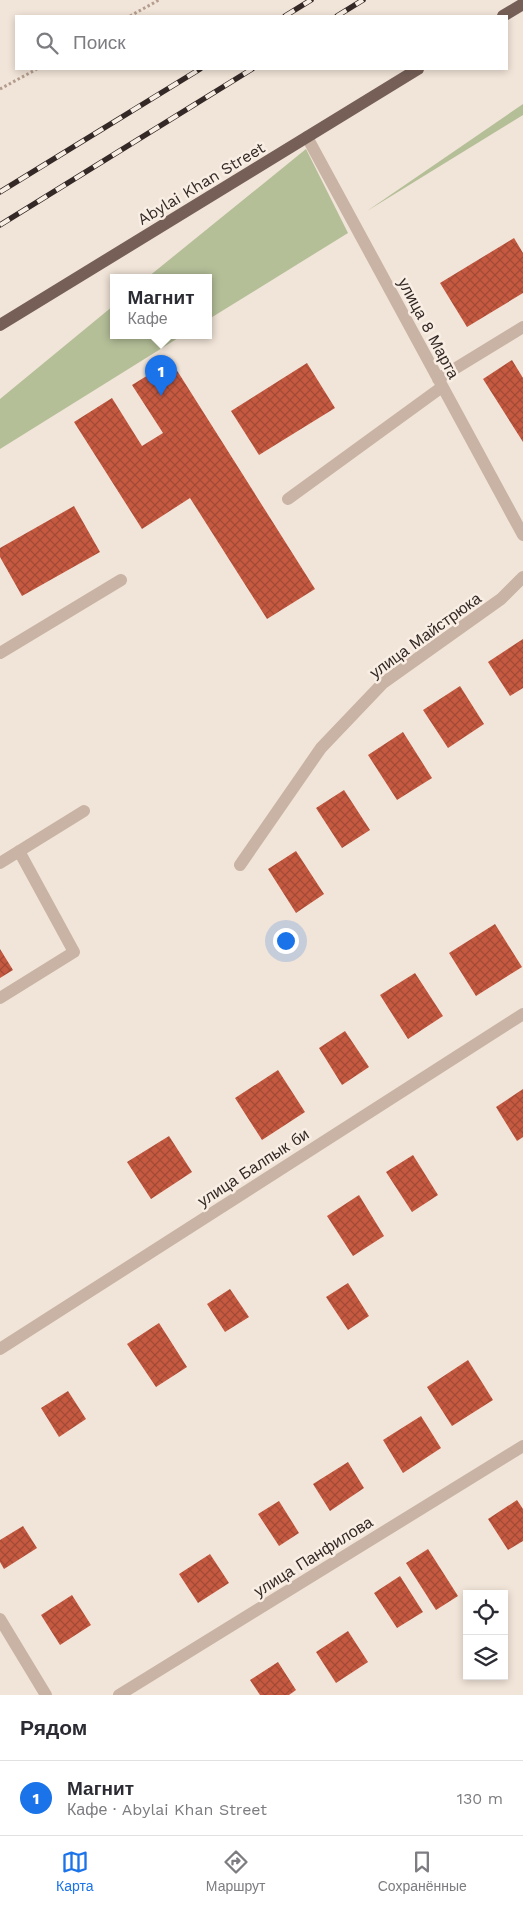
<!DOCTYPE html>
<html lang="ru">
<head>
<meta charset="utf-8">
<style>
	:root { --surface:#fff; --page:#f7f7f7; --text:#2b2b33; --muted:#7c7c81; --line:#e1e1e2; --accent:#1a73e8 }
	body { margin:0; font-family:"Work Sans",sans-serif; background:var(--page); color:var(--text) }
	.controls { position:absolute; right:15px; bottom:15px; display:grid; overflow:hidden; border-radius:0px; box-shadow:0 2px 8px #0003 }
	.controls button { width:45px; height:45px; display:grid; place-items:center; padding:0; border:0; border-bottom:1px solid var(--line); background:var(--surface); color:var(--text); font:25px sans-serif }
	.you { position:absolute; left:285px; top:940px; width:18px; height:18px; margin:-12px; border:4px solid #fff; border-radius:50%; background:#1a73e8; box-shadow:0 0 0 8px #1a73e833 }
	.badge { display:grid; place-items:center; width:32px; height:32px; border-radius:50%; background:var(--accent); color:#fff; font-size:16px; font-weight:700 }
	.pin { position:absolute; translate:-50% -41px; filter:drop-shadow(0 1px 2px #0008) }
	.pin::after { content:''; position:absolute; top:26px; width:18px; height:15px; background:inherit; clip-path:polygon(0 0,100% 0,50% 100%) }
	.popup { position:absolute; left:110px; top:274px; width:102px; height:65px; box-sizing:border-box; display:grid; place-content:center; border-radius:0px; background:var(--surface); filter:drop-shadow(0 1px 4px #0005); font-size:16px; white-space:nowrap; color:var(--muted) }
	.popup b { font-size:19px; color:var(--text) }
	.popup::after { content:''; position:absolute; left:50%; top:100%; margin-left:-10px; border:10px solid transparent; border-top-color:var(--surface) }
	.list { margin:0; padding:0; list-style:none }
	h2 { display:flex; justify-content:space-between; align-items:center; height:65px; margin:0; padding:0 20px; font-size:21px }
	h2 small { font-size:16px; font-weight:400; color:var(--muted) }
	.list li { display:grid; grid-template-columns:32px 1fr auto; gap:15px; align-items:center; box-sizing:border-box; height:75px; padding:0 20px; border-top:1px solid var(--line) }
	.list b { display:block; font-size:19px; white-space:nowrap }
	.list p { margin:0; font-size:16px; white-space:nowrap; color:var(--muted) }
	.list em { font-size:16px; font-style:normal; color:var(--muted) }
	.icon { flex:none; width:28px; height:28px; fill:none; stroke:currentColor; stroke-width:2; stroke-linecap:round; stroke-linejoin:round }
	.map { position:relative; flex:none; width:523px; height:1695px; overflow:hidden }
	.search { position:absolute; background:var(--surface); box-shadow:0 2px 8px #0003; left:15px; right:15px; top:15px; height:55px; display:flex; align-items:center; gap:12px; box-sizing:border-box; padding:0 18px; border-radius:0px; color:var(--muted); font-size:19px }
	.sheet { height:140px; background:var(--surface) }
	nav { display:flex; justify-content:space-around; align-items:center; box-sizing:border-box; height:70px; border-top:1px solid var(--line); background:var(--surface); font-size:14px; color:var(--muted) }
	nav a { display:grid; justify-items:center; gap:2px }
	nav .on { color:var(--accent) }
	.map>svg:first-child { display:block }
	.grass { fill:#b4bf98 }
	.building { fill:url(#building-cross-hatch) }
	.lines { fill:none; stroke-linecap:round; stroke-linejoin:round }
	.path { stroke:#b49d8e; stroke-width:3; stroke-dasharray:2.5 2.5; stroke-linecap:butt }
	.minor { stroke:#c8b3a4; stroke-width:12 }
	.major { stroke:#765f57; stroke-width:12 }
	.rail-casing { stroke:#342926; stroke-width:5.5 }
	.rail { stroke:#f9eee4; stroke-width:4; stroke-dasharray:11; stroke-linecap:butt }
	.labels { text-anchor:middle; stroke-width:5; stroke-linejoin:round; paint-order:stroke }
	.street-label { font-size:16px; fill:#342926; stroke:#f9eee4 }
</style>
</head>
<body>
<div class="map">
<svg width="523" height="1695" viewBox="0 0 523 1695">
	<defs>
		<pattern id="building-cross-hatch" width="8" height="8" patternUnits="userSpaceOnUse" patternTransform="scale(1.25)"><rect width="8" height="8" fill="#c65a41"/><path d="M0 0l8 8M0 8l8-8" fill="none" stroke="#a24a36"/></pattern>
	</defs>
	<rect width="100%" height="100%" fill="#f1e4d8"/>
	<path class="grass" d="M523,104V115L367,211Z
		M306,149L348,233L209,319L208,277H148Z
		M113,306L114,335H183L0,449V399Z"/>
	<path class="building" d="M514,238L523,253V293L467,327L440,283Z
		M512,360L523,378V442L483,379Z
		M171,361L315,589L267,619L190,498L142,529L74,422L112,398L142,446L163,433L132,385Z
		M307,363L335,408L259,455L231,411Z
		M74,506L100,552L22,596L0,557V548Z
		M523,639V688L510,696L488,662Z
		M460,686L484,724L448,748L423,710Z
		M403,732L432,778L397,800L368,755Z
		M344,790L370,830L342,848L316,808Z
		M296,851L324,894L296,913L268,869Z
		M495,924L522,967L476,996L449,953Z
		M0,949L13,970L0,978Z
		M415,973L443,1016L408,1039L380,995Z
		M345,1031L369,1067L342,1085L319,1048Z
		M278,1070L305,1112L262,1140L235,1098Z
		M523,1089V1137L517,1141L496,1107Z
		M169,1136L192,1172L151,1199L127,1162Z
		M413,1155L438,1195L412,1212L386,1172Z
		M359,1195L384,1236L353,1256L327,1216Z
		M348,1283L369,1316L348,1330L326,1297Z
		M230,1289L249,1317L225,1332L207,1304Z
		M159,1323L187,1367L156,1387L127,1344Z
		M468,1360L493,1400L452,1426L427,1387Z
		M68,1391L86,1419L59,1437L41,1408Z
		M421,1416L441,1448L403,1473L383,1440Z
		M348,1462L364,1488L330,1511L313,1484Z
		M517,1500L523,1509V1541L508,1550L488,1519Z
		M279,1501L299,1533L279,1546L258,1514Z
		M23,1526L37,1548L4,1569L0,1562V1540Z
		M428,1549L458,1596L436,1610L406,1563Z
		M210,1554L229,1583L198,1603L179,1574Z
		M400,1576L423,1612L397,1628L374,1593Z
		M72,1595L91,1625L60,1645L41,1615Z
		M348,1631L368,1662L336,1683L316,1652Z
		M278,1662L296,1690L289,1695H260L250,1680Z"/>
	<g class="lines">
		<path class="path" d="M130,16L159,0
			M0,89L37,69"/>
		<path class="minor" d="M307,137L523,535
			M438,379L523,327
			M288,499L442,387
			M0,653L121,580
			M0,863L84,811
			M240,865L321,748L383,683L501,599L523,577
			M0,998L74,952L19,851
			M0,1349L523,1014
			M0,1619L46,1695
			M119,1695L523,1446"/>
		<path class="major" d="M503,16L523,4
			M0,325L418,69"/>
		<g class="rail-casing">
			<path id="rail" d="M285,16L311,0
				M337,16L363,0
				M0,192L200,69
				M0,225L252,69"/>
		</g>
		<use href="#rail" class="rail"/>
	</g>
	<g class="labels">
		<g class="street-label">
			<text transform="translate(201 183) rotate(-31)" y="6">Abylai Khan Street</text>
			<text transform="translate(429 328) rotate(62)" y="6">улица 8 Марта</text>
			<text transform="translate(425 635) rotate(-36)" y="6">улица Майстрюка</text>
			<text transform="translate(253 1167) rotate(-33)" y="6">улица Балпык би</text>
			<text transform="translate(313 1556) rotate(-32)" y="6">улица Панфилова</text>
		</g>
	</g>
</svg>
<div class="controls">
<button><svg class="icon" aria-label="locate" viewBox="0 0 24 24"><circle cx="12" cy="12" r="6"/><path d="M12 2v4M12 18v4M2 12h4M18 12h4"/></svg></button>
<button><svg class="icon" aria-label="layers" viewBox="0 0 24 24"><path d="M12 4l9 5-9 5-9-5zM3 14l9 5 9-5"/></svg></button>
</div>
<div class="you"></div>
<div class="pin badge" style="left:161px;top:396px">1</div>
<div class="popup"><b>Магнит</b>Кафе</div>
<div class="search"><svg class="icon" aria-label="search" viewBox="0 0 24 24"><circle cx="10" cy="10" r="6"/><path d="M15 15l6 6"/></svg>Поиск</div>
</div>
<section class="sheet">
<h2>Рядом<small></small></h2>
<ul class="list">
<li><span class="badge">1</span><div><b>Магнит</b><p>Кафе · Abylai Khan Street</p></div><em>130 m</em></li>
</ul>
</section>
<nav>
<a class="on"><svg class="icon" aria-label="map" viewBox="0 0 24 24"><path d="M3 6l6-2 6 2 6-2v14l-6 2-6-2-6 2zM9 4v14M15 6v14"/></svg>Карта</a>
<a><svg class="icon" aria-label="directions" viewBox="0 0 24 24"><path d="M12 3l9 9-9 9-9-9zM9 14v-3h6M13 9l2 2-2 2"/></svg>Маршрут</a>
<a><svg class="icon" aria-label="saved" viewBox="0 0 24 24"><path d="M7 4h10v16l-5-4-5 4z"/></svg>Сохранённые</a>
</nav>
</body>
</html>
